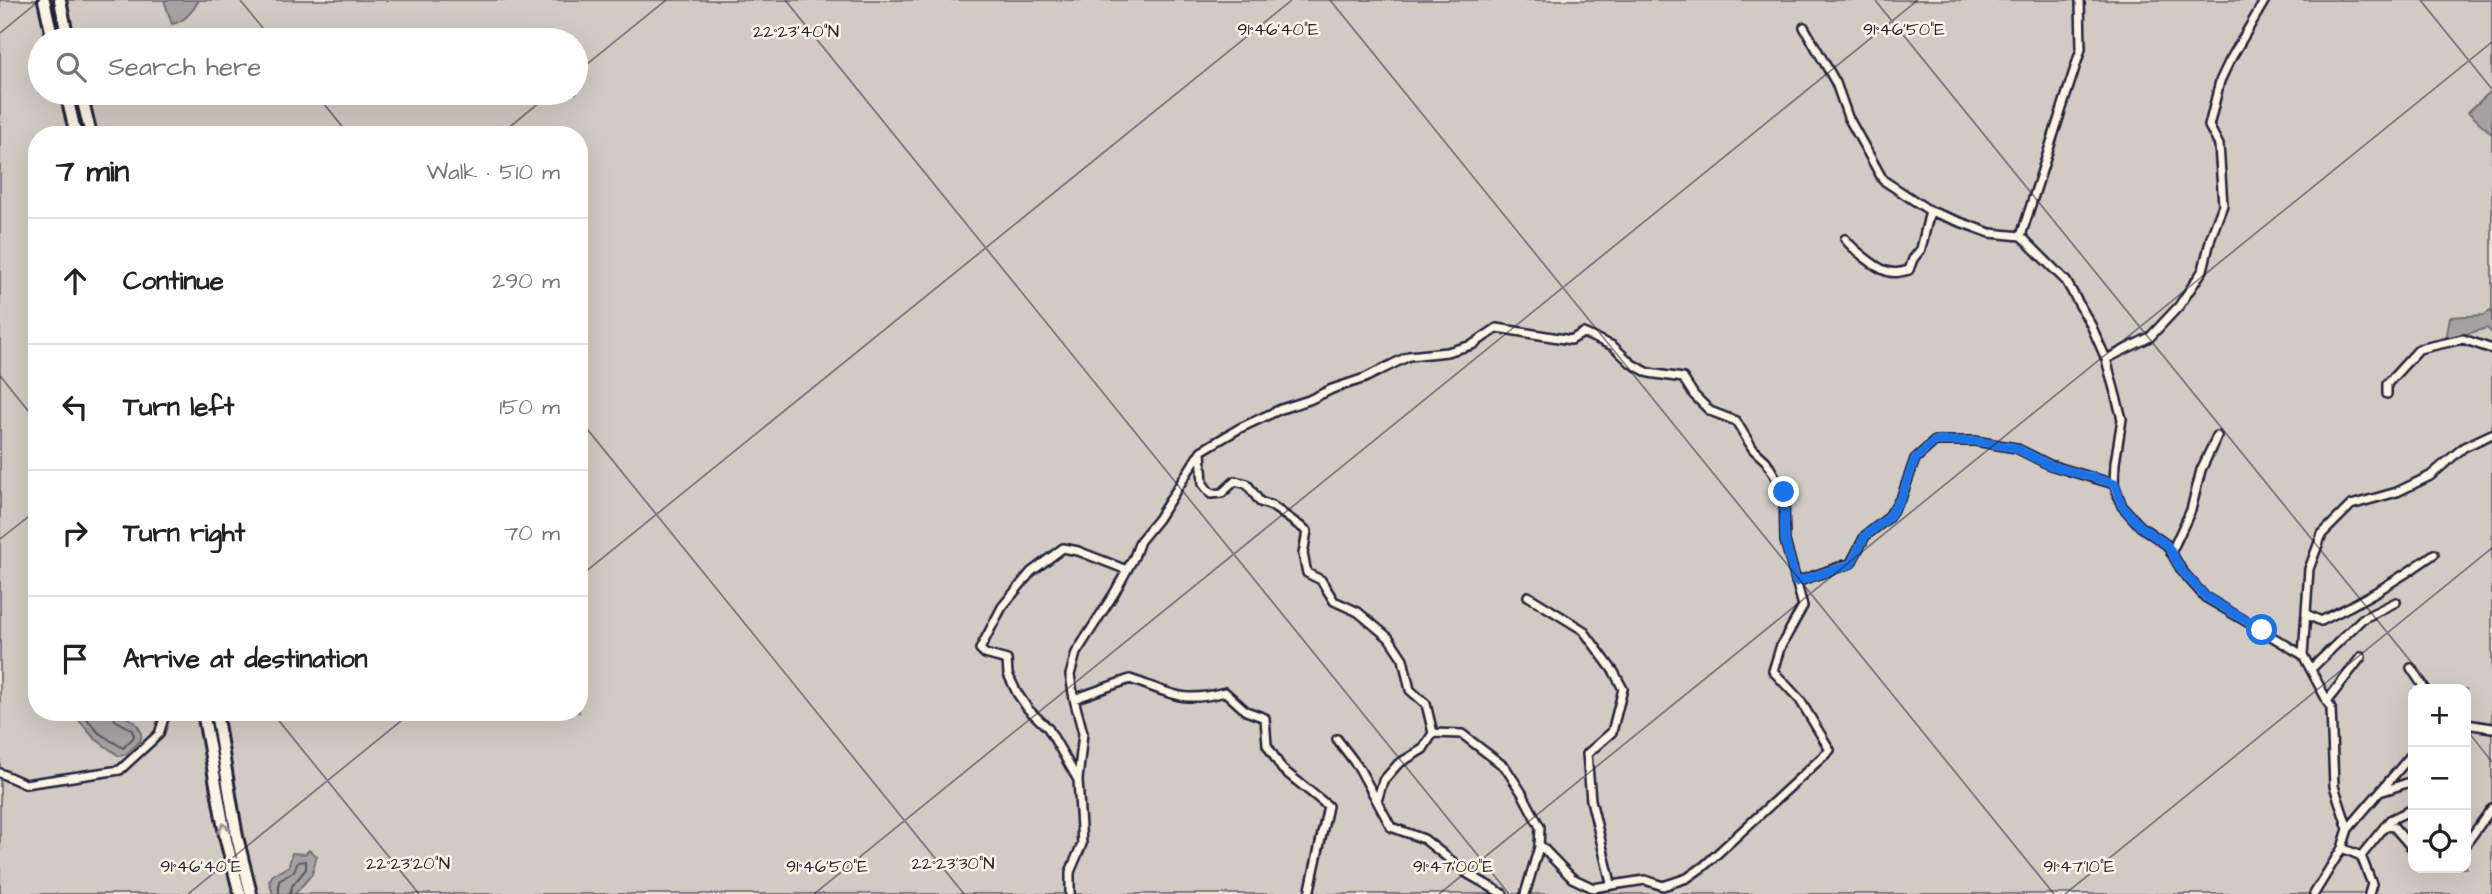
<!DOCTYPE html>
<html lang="en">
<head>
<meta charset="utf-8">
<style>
	:root { --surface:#fff; --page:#f6f6f6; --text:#222; --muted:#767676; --line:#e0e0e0 }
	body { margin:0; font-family:"Architects Daughter",sans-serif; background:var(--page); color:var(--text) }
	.controls { position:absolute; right:21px; bottom:21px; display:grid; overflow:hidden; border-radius:14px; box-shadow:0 7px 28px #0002 }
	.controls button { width:63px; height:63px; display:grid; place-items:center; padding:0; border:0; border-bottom:2px solid var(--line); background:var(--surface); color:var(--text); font:35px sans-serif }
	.stop { position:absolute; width:21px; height:21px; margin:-16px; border:5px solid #1a73e8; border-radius:50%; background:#fff }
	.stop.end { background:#1a73e8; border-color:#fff; box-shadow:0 2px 7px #0008 }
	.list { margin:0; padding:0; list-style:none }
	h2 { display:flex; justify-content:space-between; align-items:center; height:91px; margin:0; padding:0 28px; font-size:30px }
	h2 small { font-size:23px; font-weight:400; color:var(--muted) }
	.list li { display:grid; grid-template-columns:46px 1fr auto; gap:21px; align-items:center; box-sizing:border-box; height:126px; padding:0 28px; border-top:2px solid var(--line) }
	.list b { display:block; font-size:26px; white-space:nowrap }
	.list em { font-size:23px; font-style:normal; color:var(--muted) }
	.icon { flex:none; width:38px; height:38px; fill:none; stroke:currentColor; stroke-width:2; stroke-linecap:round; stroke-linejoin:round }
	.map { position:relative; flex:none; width:2492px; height:894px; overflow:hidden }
	.search { position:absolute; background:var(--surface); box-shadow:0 7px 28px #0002; left:28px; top:28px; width:560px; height:77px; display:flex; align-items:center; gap:18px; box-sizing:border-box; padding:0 24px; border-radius:38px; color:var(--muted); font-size:26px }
	.panel { position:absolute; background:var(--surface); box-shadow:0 7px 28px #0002; left:28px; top:126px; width:560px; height:595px; border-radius:28px }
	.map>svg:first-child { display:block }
	.green { fill:#d1cbc3; stroke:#7a767f; stroke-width:2; fill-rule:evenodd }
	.water { fill:#a6a2a2; stroke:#716f79; stroke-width:2 }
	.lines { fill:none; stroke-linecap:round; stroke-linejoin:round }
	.shore { stroke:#575564; stroke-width:2 }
	.street-casing { stroke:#22223b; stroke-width:12 }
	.primary-casing { stroke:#22223b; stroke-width:16 }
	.street { stroke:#fcf5e5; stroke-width:7 }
	.primary { stroke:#fcf5e5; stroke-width:10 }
	.oneway { stroke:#9a9698 }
	.route { stroke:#1a73e8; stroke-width:9 }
	.ticks { fill:none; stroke:#22223b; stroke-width:2; stroke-opacity:0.45 }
	.ticks-label { font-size:18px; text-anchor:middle; fill:#22223b; stroke:#fcf5e5; stroke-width:5; stroke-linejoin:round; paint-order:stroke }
</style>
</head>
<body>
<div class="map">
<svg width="2492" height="894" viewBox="0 0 2492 894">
	<rect width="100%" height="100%" fill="#efe8db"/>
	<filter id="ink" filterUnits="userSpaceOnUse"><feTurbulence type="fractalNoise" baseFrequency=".0143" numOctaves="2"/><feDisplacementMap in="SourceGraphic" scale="14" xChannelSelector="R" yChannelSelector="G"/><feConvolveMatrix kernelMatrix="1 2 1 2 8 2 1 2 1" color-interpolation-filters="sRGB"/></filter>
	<g filter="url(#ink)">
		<path class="green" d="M0,0H2492V894H0ZM40,40H576V93H40ZM37,135H579V712H37ZM2413,689H2466V868H2413Z"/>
		<path class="water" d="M164,0H199C193,11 184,22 172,24Z
			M2490,92L2492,93V134L2468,112Z
			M2492,310V333L2487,328L2446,340L2450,317L2484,315Z
			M72,712C91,712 131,708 140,730C142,736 142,740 137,744C131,750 128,755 119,756L94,738Z
			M309,850L317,856L312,874L295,894H273L269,881L273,875L289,866L292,853L305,854Z"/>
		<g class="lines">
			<path class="shore" d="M81,712L99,733L123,748L133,738L134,735L131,729L115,720L112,712
				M279,894V881L294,871L298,862L306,861V869L292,886L290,894"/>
			<g class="street-casing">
				<path id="street" d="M2080,0L2081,49L2021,236L2066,281L2091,325L2106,359L2122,419L2115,463L2114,484L2122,506L2140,526L2167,545L2182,571L2205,597L2303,655L2331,708L2334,786L2348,829L2342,848L2314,894
					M1804,27L1836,83L1848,117L1883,180L1930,211L1990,233L2021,236
					M1845,239C1853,249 1875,267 1886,271C1894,274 1901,272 1909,270L1913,259L1921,249L1930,211
					M2106,359L2150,337L2179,306L2203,270L2211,237L2223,205L2219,145L2209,126L2220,81L2229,62L2265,0
					M2387,394V384L2419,349L2463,339L2492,349
					M1201,452L1203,484L1211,494L1222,493L1235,481L1247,484L1260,502L1272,506L1307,531L1303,554L1307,573L1321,580L1334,601L1358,612L1389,638L1403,659L1410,690L1426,704L1433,733L1462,734L1505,767L1522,793L1540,827L1539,847L1525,894
					M2171,553L2191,510L2201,470L2217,436
					M1796,582L1851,563L1865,536L1888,518L1902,496L1915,459L1935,441H1975L2016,448L2050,465L2114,484
					M1528,596L1583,630L1614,672L1623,689L1612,732L1587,754L1591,800L1611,883
					M2306,614L2321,621C2361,602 2398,580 2434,554
					M2303,655L2309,569L2322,534L2351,505L2397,492L2430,476L2464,447L2492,434
					M2411,668L2425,689
					M2311,669L2362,619L2396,602
					M1074,699L1130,679C1172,693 1180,704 1225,692L1246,711L1265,718L1267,745L1282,769L1328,806L1309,894
					M2327,701L2361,657
					M2466,724L2492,728
					M1433,733L1423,749L1398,764L1383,781L1377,801L1391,827L1424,839L1468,874L1503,894
					M1337,739L1359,768L1377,801
					M0,773L25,784L120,770L159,734L165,715
					M1078,780L1083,733L1074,699L1070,675L1076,653L1115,592L1134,557L1140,541L1158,519L1201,451L1240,428L1281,409L1309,400L1332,389L1365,378L1409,356L1447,352L1472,345L1497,328L1571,340L1583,333L1613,346L1632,364L1649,373L1683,378L1694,395L1710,411L1736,421L1753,449L1766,461L1784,492L1785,541L1803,606L1780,648L1773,671L1800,700L1830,750L1704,866L1687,878L1663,886L1645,880L1593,888L1572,878L1539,844
					M2383,791L2413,781
					M2385,826L2394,827L2413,849
					M2348,829L2413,753
					M2466,844L2492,808
					M2342,848L2361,856L2390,820L2413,809
					M2361,856L2372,884L2369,894
					M1070,894V872L1082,844L1078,780L1048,728L1028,709L1017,693L1008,674L1007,660L985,654L980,649L1002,607L1031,572L1063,548L1078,551L1127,570"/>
			</g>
			<g class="primary-casing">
				<path id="primary" d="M44,0L53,40
					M60,0L68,40
					M66,93L76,135
					M81,93L91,135
					M203,712L226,840L240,894
					M216,712L237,837L251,894"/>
			</g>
			<use href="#street" class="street"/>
			<use href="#primary" class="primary"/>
		</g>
		<defs><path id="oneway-chevron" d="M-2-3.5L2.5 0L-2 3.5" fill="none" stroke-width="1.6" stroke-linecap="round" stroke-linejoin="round" transform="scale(1.75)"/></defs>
		<use class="oneway" href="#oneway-chevron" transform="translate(224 828) rotate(-100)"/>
	</g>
	<g class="lines" filter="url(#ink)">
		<path class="route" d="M1784,492L1785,541L1796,582L1851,564L1865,536L1888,518L1902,496L1915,459L1935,441H1975L2016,448L2049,465L2115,484L2122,506L2140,526L2167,545L2182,571L2206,597L2262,630"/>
	</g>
	<path class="ticks" d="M240,0L273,40M785,0L1509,894M1330,0L2054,894M1875,0L2433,689M2420,0L2492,89M0,33L40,0M576,73L666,0M315,93L349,135M500,135L551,93M0,376L37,422M579,419L964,894M0,539L37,510M579,577L1292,0M272,712L419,894M2466,729L2492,762M188,894L412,712M814,894L1918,0M1439,894L2492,42M2065,894L2492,548"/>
	<g class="ticks-label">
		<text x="1278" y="35">91°46'40"E</text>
		<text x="1904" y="35">91°46'50"E</text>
		<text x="796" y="37">22°23'40"N</text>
		<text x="408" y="869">22°23'20"N</text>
		<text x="953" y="869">22°23'30"N</text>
		<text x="201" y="872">91°46'40"E</text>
		<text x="827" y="872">91°46'50"E</text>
		<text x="1453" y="872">91°47'00"E</text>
		<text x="2079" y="872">91°47'10"E</text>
	</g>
</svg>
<div class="controls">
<button>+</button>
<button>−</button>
<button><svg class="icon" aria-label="locate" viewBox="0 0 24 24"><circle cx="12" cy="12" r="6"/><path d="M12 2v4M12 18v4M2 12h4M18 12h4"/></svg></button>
</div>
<div class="stop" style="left:2262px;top:630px"></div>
<div class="stop end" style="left:1784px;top:492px"></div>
<div class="search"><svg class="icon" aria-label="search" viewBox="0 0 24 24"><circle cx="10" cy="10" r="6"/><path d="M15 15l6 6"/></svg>Search here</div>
<section class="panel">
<h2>7 min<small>Walk · 510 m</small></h2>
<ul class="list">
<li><svg class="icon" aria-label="ahead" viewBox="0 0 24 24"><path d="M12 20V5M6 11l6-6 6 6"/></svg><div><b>Continue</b></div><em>290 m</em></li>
<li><svg class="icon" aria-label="left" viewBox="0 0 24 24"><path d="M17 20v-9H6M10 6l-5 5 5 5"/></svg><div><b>Turn left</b></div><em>150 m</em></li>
<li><svg class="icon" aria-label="right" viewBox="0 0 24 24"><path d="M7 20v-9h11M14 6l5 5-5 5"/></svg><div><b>Turn right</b></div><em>70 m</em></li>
<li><svg class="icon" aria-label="arrive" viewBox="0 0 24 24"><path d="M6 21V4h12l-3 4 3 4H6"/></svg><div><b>Arrive at destination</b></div></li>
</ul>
</section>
</div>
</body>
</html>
